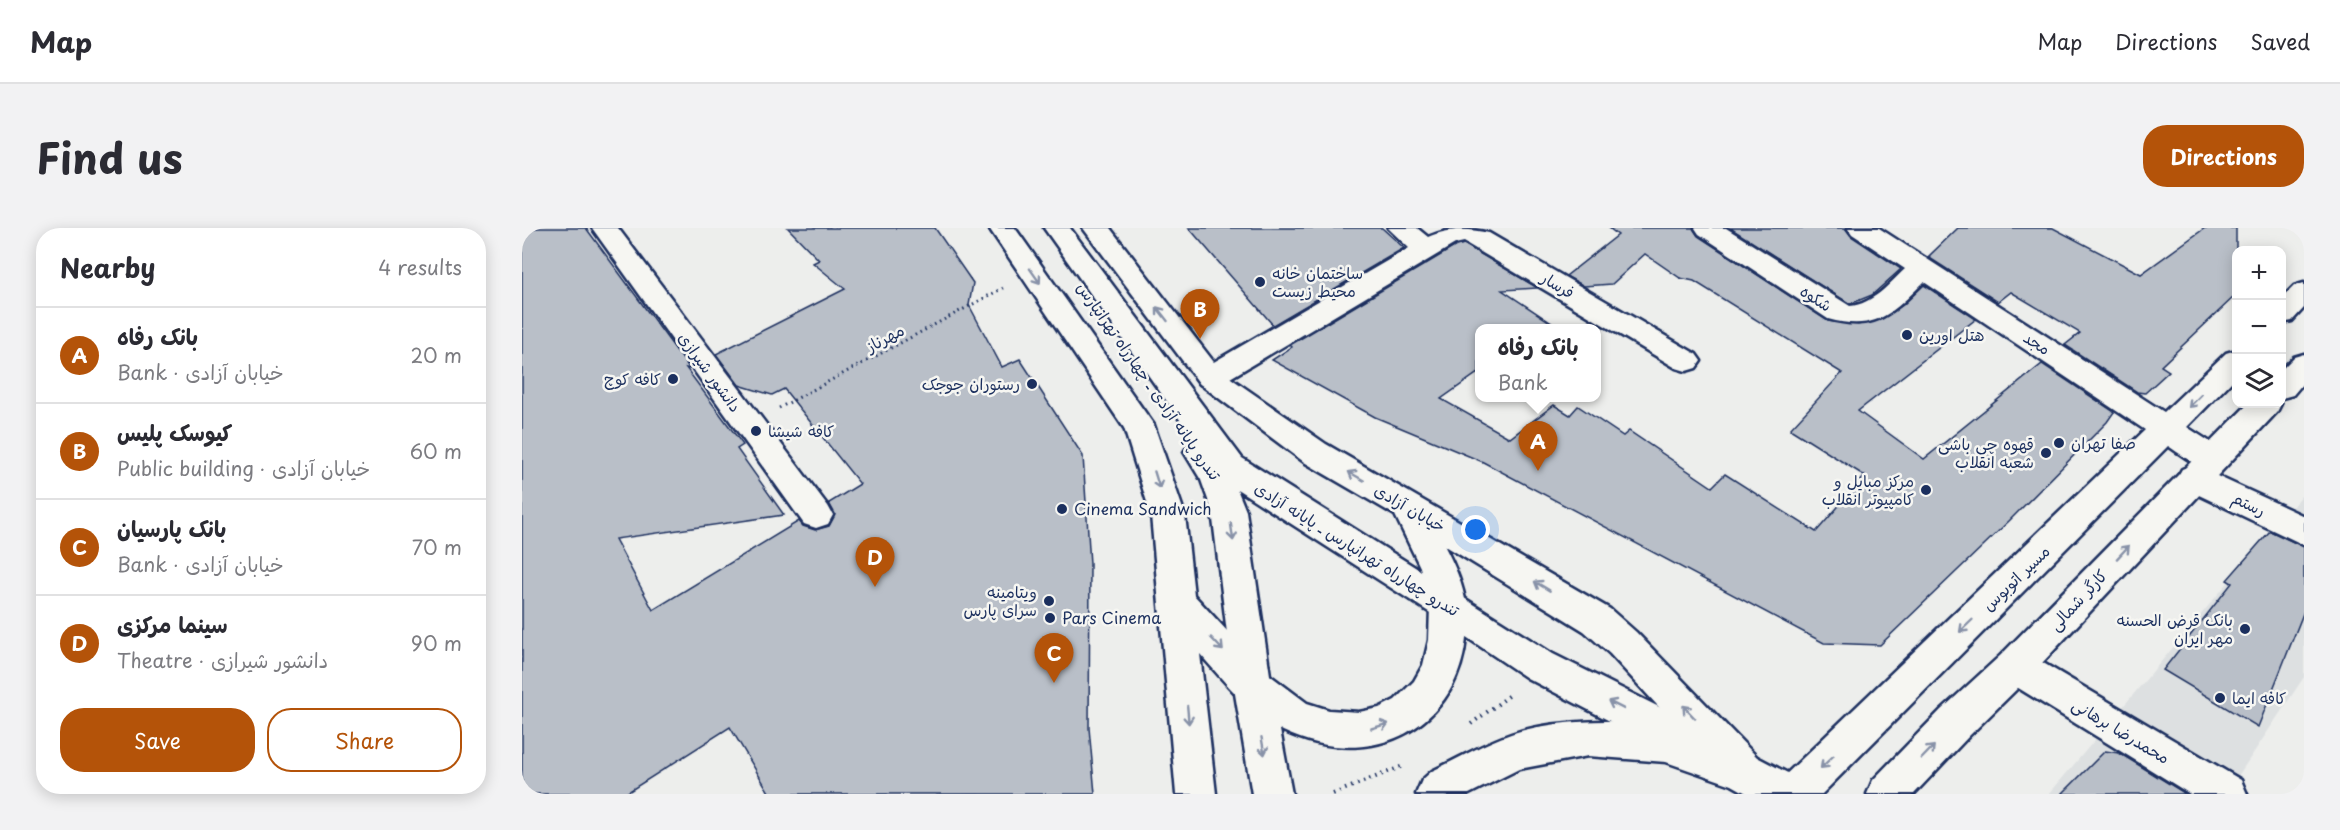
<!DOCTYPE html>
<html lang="en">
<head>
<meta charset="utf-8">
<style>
	:root { --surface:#fff; --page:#f2f2f3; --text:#2b2b33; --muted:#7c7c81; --line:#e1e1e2; --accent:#b45309 }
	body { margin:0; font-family:"Playpen Sans","Playpen Sans Arabic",sans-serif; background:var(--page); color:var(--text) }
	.controls { position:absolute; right:18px; top:18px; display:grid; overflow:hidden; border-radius:12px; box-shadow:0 3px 15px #0003 }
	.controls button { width:54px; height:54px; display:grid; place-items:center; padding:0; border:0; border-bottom:2px solid var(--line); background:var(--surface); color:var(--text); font:30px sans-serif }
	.you { position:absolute; left:954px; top:302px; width:21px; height:21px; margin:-15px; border:4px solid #fff; border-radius:50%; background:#1a73e8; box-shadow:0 0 0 9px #1a73e833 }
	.badge { display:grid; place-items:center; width:39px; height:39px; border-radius:50%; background:var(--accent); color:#fff; font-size:20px; font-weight:700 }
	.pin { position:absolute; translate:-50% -50px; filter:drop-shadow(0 2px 3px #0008) }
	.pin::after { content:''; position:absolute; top:32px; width:21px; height:18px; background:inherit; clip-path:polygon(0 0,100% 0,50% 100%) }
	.popup { position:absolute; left:953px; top:96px; width:126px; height:78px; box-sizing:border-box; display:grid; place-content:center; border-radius:12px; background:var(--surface); filter:drop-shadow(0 2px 4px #0005); font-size:20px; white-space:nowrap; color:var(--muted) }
	.popup b { font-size:22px; color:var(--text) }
	.popup::after { content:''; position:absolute; left:50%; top:100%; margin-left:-12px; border:12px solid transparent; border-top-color:var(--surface) }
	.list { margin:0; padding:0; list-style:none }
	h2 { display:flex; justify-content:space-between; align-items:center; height:78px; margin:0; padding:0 24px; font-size:26px }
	h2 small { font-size:20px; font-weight:400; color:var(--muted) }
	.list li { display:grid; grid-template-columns:39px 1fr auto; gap:18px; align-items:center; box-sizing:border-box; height:96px; padding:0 24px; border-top:2px solid var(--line) }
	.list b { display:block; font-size:22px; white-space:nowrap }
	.list p { margin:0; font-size:20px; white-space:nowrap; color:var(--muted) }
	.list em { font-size:20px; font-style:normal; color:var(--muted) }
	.actions { display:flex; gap:12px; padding:18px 24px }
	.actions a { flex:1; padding:14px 0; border:2px solid var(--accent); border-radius:24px; text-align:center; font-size:21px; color:var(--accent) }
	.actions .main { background:var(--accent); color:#fff }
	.icon { flex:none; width:33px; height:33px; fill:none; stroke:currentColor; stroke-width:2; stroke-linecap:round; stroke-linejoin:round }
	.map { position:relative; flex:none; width:1782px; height:566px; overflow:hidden; border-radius:24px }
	header { display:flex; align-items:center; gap:36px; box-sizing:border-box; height:84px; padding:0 30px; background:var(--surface); border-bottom:2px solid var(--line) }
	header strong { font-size:28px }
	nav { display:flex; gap:33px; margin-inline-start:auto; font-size:21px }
	.intro { display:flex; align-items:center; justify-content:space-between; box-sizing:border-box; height:144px; padding:0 36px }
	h1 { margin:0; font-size:42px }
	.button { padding:15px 27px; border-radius:24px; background:var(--accent); color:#fff; font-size:21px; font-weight:700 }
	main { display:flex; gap:36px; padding:0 36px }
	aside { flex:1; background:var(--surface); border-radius:24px; box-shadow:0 3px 15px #0003 }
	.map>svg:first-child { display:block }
	.built { fill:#dde0e1 }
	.building { fill:#b9bfc8; stroke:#1b2f5e; stroke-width:1.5 }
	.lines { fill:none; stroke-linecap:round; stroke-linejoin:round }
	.minor-casing { stroke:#1b2f5e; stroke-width:5 }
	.major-casing { stroke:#1b2f5e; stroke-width:5 }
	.path-far1 { stroke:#1b2f5e; stroke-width:3; stroke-dasharray:1.5 4; stroke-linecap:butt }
	.path { stroke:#1b2f5e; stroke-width:4; stroke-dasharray:1.5 5; stroke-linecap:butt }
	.minor { fill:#f6f6f2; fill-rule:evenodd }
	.major { fill:#f6f6f2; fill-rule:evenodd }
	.oneway { stroke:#8892a8 }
	.poi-dot { fill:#1b2f5e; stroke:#f6f6f2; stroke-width:2 }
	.labels { text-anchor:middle; stroke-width:5; stroke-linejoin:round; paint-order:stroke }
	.poi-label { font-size:16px; fill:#1b2f5e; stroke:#f6f6f2; text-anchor:start }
	.street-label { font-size:16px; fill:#1b2f5e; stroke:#f6f6f2 }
</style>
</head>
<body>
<header>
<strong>Map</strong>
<nav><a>Map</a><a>Directions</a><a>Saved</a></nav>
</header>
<div class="intro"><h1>Find us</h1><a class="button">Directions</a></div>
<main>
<aside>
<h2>Nearby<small>4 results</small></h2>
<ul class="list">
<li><span class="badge">A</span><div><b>بانک رفاه</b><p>Bank · خیابان آزادی</p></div><em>20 m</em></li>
<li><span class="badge">B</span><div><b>کیوسک پلیس</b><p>Public building · خیابان آزادی</p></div><em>60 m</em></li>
<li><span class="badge">C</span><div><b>بانک پارسیان</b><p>Bank · خیابان آزادی</p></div><em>70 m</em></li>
<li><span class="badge">D</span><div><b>سینما مرکزی</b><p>Theatre · دانشور شیرازی</p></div><em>90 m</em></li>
</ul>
<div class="actions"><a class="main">Save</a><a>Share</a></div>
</aside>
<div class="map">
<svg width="1782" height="566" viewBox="0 0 1782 566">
	<rect width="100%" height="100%" fill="#edeeec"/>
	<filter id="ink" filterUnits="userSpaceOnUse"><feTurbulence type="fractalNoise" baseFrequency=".0167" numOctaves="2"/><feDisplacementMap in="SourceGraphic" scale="12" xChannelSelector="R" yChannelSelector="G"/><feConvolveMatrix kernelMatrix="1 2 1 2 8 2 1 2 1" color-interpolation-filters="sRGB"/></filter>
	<g filter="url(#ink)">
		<path class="built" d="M1782,265V449L1704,566H1527Z"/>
		<path class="building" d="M0,0H64L168,141L164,140L221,217L215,221L262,287L93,311L131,382L277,293L281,298L293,302L307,298L313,286L307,275L338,256L262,161L250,167L217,157L194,126L323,61L291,35L297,32L266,0H413L451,55L447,77L480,139L498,131L561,228L568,336L567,500L573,566H248L208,499L103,566H0Z
			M667,0H860L882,20L751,97Z
			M1087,0H1171L1176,8L1306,93L1336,97L1360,91L1381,77L1402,57L1454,91L1336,183L1402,231L1520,136L1592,184L1585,194L1487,293L1358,417L1302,415L961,234L853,189L750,132L770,119L768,117L934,18L942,16L1016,60L980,62L1037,100H957V144L919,171L988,210L1032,177L1048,187L1056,178L1101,208L1107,203L1190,259L1203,246L1294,304L1343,248L1268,201L1320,145L1172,53L1158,50L1123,26L1090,56L1062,58L1044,48L1096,7Z
			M1208,0H1323L1329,8L1379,41L1350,67L1328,76Z
			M1436,0H1531L1619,46L1683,0H1714V67L1639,138L1647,143L1623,165L1615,164L1543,117L1558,105L1489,64L1476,74L1406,29Z
			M1748,303L1782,319V383L1736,499L1641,442L1710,355L1705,352Z
			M1583,523L1597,525L1664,566H1540Z"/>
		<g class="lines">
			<g class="minor-casing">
				<path id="minor" d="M70,0H96L306,278L311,287L306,296L294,300L282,296Z
					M522,0H548L720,230L1031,426L1185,503L1190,516L1185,529L1171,534L1157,529L1005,450L913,388L715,261L724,283L749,454L770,566H730L711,454L690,283L679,252L662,224L667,216L673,213Z
					M866,0H895L906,9C926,0 946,0 967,5L1174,126L1179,133L1174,140L1164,143L1154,140L942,14L933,16L698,156L688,160L678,156L673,149L678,142L887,20Z
					M1173,0H1204L1328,78C1351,76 1367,56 1383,41L1330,6L1326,0H1357L1642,184L1704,125L1714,122V149L1665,199L1701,222L1706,231L1701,240C1680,246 1664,229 1646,218L1300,566H1252L1258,552L1623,202L1402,54C1369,86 1354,104 1306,91L1177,6Z
					M1782,55V80L1770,93L1760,95V70L1772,58Z
					M1671,237L1782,288V317L1660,259L1655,250L1660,241Z
					M1493,421L1506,426L1719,552L1725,566H1668L1480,450L1475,438L1480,426Z"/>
			</g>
			<g class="major-casing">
				<path id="major" d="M467,0H493L632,197L663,287L672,367L741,442L785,475L807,482L837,484L857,480L873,472L892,453L901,437L907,412L908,378L898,339L873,287L782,234L678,156L561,0H588L698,142L713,153L804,216L1088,381L1114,404L1235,529L1279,552L1285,566H1226L1210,557L1144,534L1066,528L997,541L947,566H894L900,552L910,543C936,531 962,515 989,506C1032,491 1115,488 1158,502L1088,426L1062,403L922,317C932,336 941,356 944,377C955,488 860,550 761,503C728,486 702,453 678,426L694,566H654L629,287L602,200Z
					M1782,126V154L1771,167L1760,170V141L1772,129Z
					M1726,176H1759L1755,184L1506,450L1447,508L1392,566H1345L1351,552L1419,482L1480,426Z"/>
			</g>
			<path class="path-far1" d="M257,180L481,60"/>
			<path class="path" d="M949,496L988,467
				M811,566L881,538"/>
			<use href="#minor" class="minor"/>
			<use href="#major" class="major"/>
		</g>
		<defs><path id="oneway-shaft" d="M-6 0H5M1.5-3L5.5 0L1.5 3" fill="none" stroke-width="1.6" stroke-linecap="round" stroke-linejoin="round" transform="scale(1.5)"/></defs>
		<g class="oneway">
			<use href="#oneway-shaft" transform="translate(513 48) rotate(55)"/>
			<use href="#oneway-shaft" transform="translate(640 86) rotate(-128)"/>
			<use href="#oneway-shaft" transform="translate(1673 173) rotate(135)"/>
			<use href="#oneway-shaft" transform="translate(834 248) rotate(-150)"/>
			<use href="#oneway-shaft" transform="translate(635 252) rotate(73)"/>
			<use href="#oneway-shaft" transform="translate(710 304) rotate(82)"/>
			<use href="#oneway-shaft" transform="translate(1601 324) rotate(-47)"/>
			<use href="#oneway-shaft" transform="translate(1020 358) rotate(-149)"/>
			<use href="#oneway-shaft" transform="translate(1444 398) rotate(136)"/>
			<use href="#oneway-shaft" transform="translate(695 416) rotate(47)"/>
			<use href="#oneway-shaft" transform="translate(1094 477) rotate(-153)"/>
			<use href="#oneway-shaft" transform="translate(1167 484) rotate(-133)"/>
			<use href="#oneway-shaft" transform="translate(666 487) rotate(85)"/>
			<use href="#oneway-shaft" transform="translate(858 498) rotate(-16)"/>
			<use href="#oneway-shaft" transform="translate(741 518) rotate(80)"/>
			<use href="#oneway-shaft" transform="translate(1406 524) rotate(-46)"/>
			<use href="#oneway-shaft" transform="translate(1305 534) rotate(136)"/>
		</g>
	</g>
	<g class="poi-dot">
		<circle cx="738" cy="54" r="6"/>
		<circle cx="1385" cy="107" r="6"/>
		<circle cx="151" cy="151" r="6"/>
		<circle cx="510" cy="156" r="6"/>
		<circle cx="234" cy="203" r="6"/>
		<circle cx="1537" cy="215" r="6"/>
		<circle cx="1524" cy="225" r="6"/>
		<circle cx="1404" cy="262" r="6"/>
		<circle cx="540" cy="281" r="6"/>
		<circle cx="527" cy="373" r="6"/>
		<circle cx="528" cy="390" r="6"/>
		<circle cx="1723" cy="401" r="6"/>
		<circle cx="1698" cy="470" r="6"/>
	</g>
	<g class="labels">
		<g class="poi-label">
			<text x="750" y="51">ساختمان خانه<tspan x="750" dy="18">محیط زیست</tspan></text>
			<text x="1397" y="113">هتل اورین</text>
			<text x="139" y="157" text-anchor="end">کافه کوچ</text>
			<text x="498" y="162" text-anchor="end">رستوران جوجک</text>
			<text x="246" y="209">کافه شیشا</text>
			<text x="1549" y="221">صفا تهران</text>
			<text x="1512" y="222" text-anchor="end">قهوه چی باشی<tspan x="1512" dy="18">شعبه انقلاب</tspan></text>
			<text x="1392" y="259" text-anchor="end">مرکز مبایل و<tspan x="1392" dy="18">کامپیوتر انقلاب</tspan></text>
			<text x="552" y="287">Cinema Sandwich</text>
			<text x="515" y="370" text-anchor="end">ویتامینه<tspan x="515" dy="18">سرای پارس</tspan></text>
			<text x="540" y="396">Pars Cinema</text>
			<text x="1711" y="398" text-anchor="end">بانک قرض الحسنه<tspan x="1711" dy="18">مهر ایران</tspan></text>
			<text x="1710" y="476">کافه ایما</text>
		</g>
		<g class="street-label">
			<text transform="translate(1036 57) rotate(31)" y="6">فرسار</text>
			<text transform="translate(1294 70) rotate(33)" y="6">شکوه</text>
			<text transform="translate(363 110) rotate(-28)" y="6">مهرناز</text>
			<text transform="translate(1515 115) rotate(33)" y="6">مجد</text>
			<text transform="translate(188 144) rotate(54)" y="6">دانشور شیرازی</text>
			<text transform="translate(627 153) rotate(55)" y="6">تندرو پایانه آزادی ـ چهارراه تهرانپارس</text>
			<text transform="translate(1727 276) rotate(26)" y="6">رستم</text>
			<text transform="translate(888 280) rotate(30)" y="6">خیابان آزادی</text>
			<text transform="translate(835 321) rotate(32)" y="6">تندرو چهارراه تهرانپارس ـ پایانه آزادی</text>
			<text transform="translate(1494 350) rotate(-44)" y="6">مسیر اتوبوس</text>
			<text transform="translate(1556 372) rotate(-47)" y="6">کارگر شمالی</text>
			<text transform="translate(1599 503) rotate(31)" y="6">محمدرضا برهانی</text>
		</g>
	</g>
</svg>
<div class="controls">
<button>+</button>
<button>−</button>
<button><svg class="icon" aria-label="layers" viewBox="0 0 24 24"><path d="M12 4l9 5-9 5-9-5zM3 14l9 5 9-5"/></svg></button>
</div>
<div class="you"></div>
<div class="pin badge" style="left:1016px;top:243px">A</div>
<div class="popup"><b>بانک رفاه</b>Bank</div>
<div class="pin badge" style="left:678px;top:111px">B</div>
<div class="pin badge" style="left:532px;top:455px">C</div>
<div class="pin badge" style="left:353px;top:359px">D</div>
</div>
</main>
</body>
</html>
